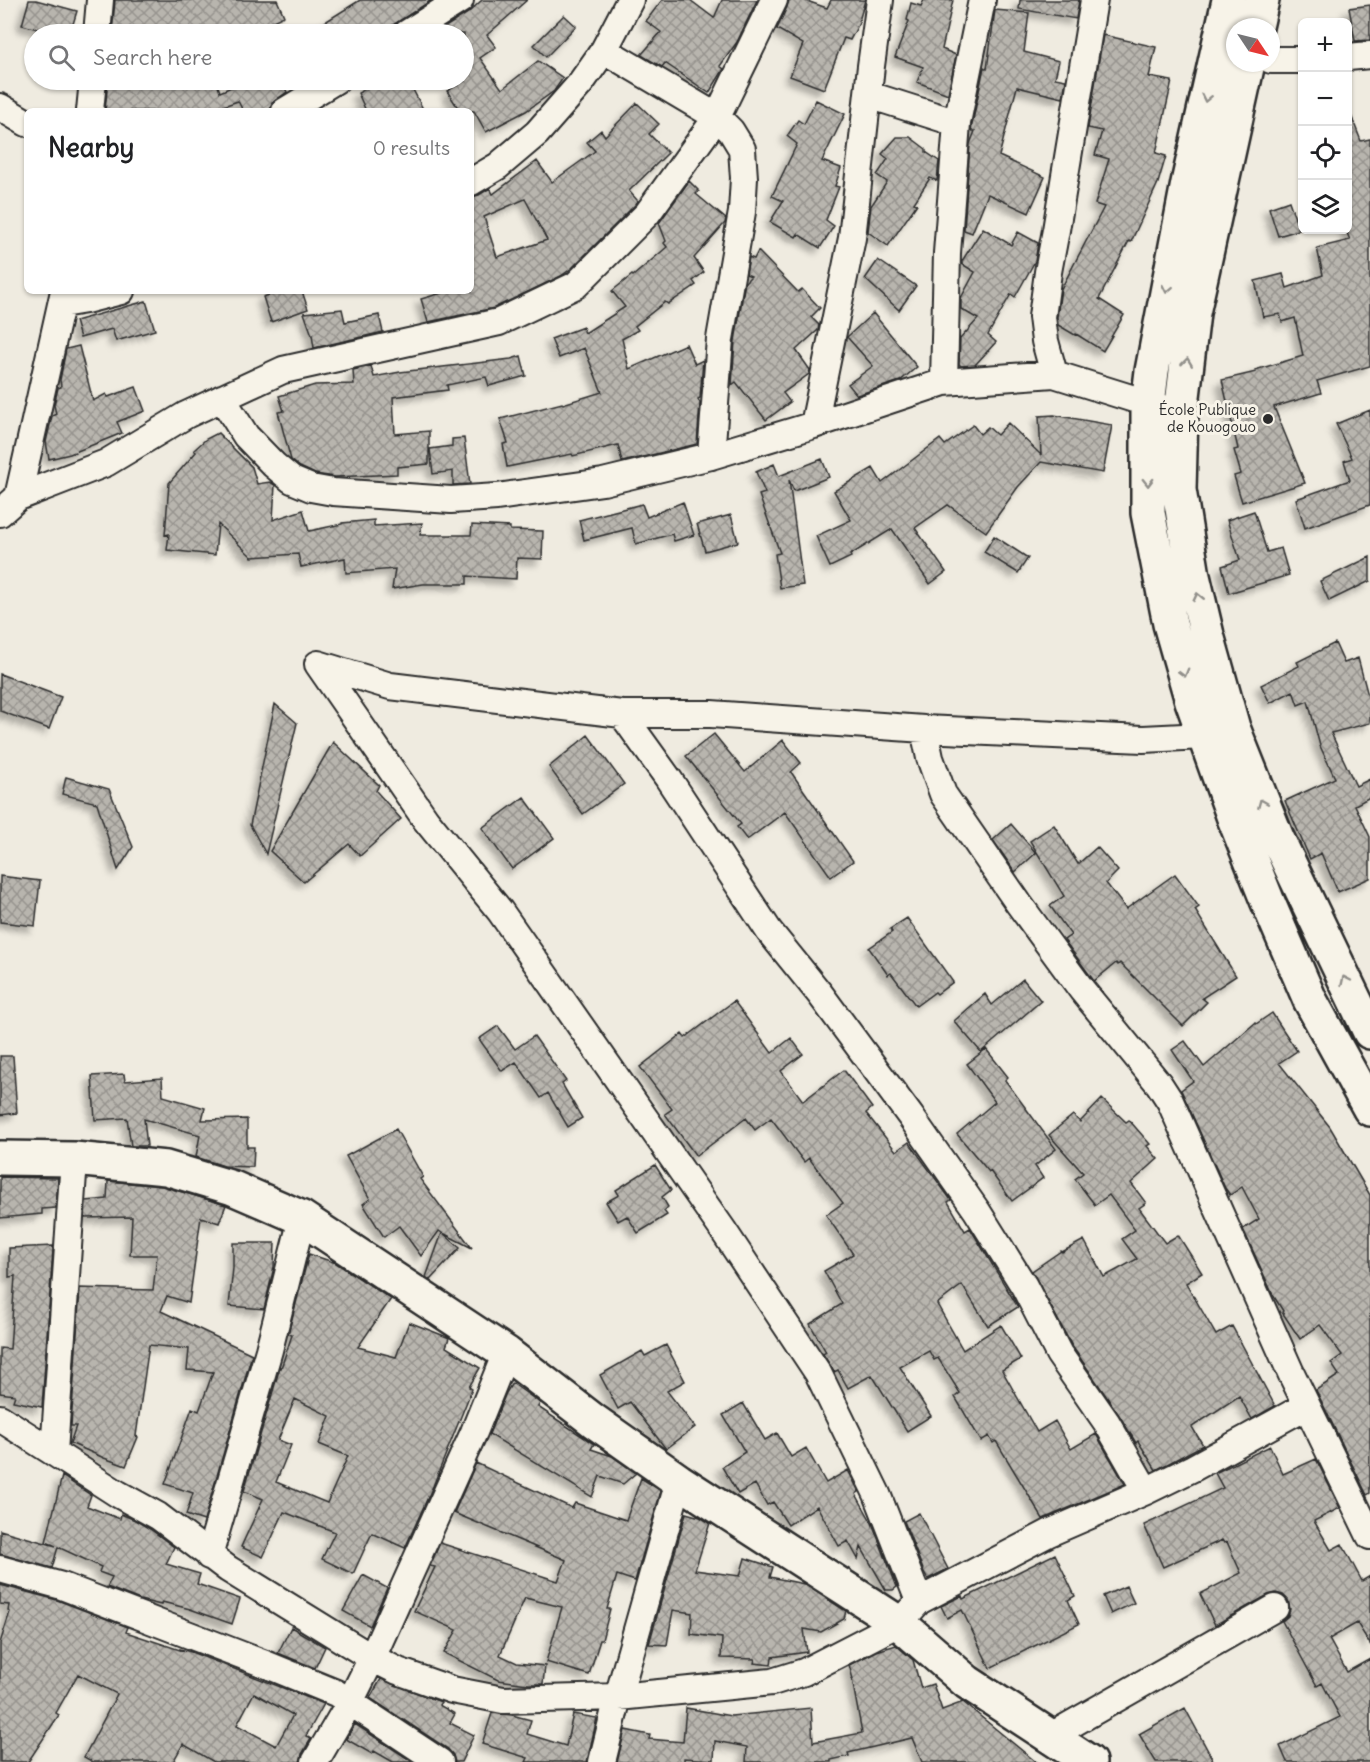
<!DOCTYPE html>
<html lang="en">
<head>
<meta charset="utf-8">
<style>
	:root { --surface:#fff; --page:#f2f2f2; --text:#202124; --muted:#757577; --line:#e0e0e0 }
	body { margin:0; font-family:Delius,sans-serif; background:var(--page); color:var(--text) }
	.controls { position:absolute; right:18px; top:18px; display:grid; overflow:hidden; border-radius:9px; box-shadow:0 2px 4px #0004 }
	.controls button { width:54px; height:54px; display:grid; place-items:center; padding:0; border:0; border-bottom:2px solid var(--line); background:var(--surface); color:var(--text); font:30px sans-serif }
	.compass { position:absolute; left:1226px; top:18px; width:54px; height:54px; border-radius:50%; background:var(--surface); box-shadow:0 2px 4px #0004; rotate:125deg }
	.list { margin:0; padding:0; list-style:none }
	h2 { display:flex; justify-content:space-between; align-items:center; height:78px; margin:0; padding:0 24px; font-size:26px }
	h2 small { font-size:20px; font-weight:400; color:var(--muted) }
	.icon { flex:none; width:33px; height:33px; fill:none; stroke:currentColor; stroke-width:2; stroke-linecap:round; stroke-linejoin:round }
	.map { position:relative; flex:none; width:1370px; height:1762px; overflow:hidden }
	.search { position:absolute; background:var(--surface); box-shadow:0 2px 4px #0004; left:24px; top:24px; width:450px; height:66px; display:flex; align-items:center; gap:15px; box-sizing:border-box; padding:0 21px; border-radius:33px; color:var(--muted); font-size:22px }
	.panel { position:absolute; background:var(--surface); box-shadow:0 2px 4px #0004; left:24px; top:108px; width:450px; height:186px; border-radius:9px }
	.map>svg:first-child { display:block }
	.building { fill:url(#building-cross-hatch); stroke:#2b2b2b; stroke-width:1.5; fill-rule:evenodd; filter:url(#shadow) }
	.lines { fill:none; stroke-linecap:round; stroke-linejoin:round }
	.street-casing { stroke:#2b2b2b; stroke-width:30 }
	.secondary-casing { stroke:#2b2b2b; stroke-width:38 }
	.primary-casing { stroke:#2b2b2b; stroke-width:38 }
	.street { stroke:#f7f3e8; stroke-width:26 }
	.secondary { stroke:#f7f3e8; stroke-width:33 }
	.primary { stroke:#f7f3e8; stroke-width:33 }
	.oneway { stroke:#918f8a }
	.poi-dot { fill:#2b2b2b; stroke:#f7f3e8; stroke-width:2 }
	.labels { text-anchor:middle; stroke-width:6; stroke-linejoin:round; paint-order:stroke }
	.poi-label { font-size:15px; fill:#2b2b2b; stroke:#f7f3e8; text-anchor:end }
</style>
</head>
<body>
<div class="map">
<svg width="1370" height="1762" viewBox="0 0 1370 1762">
	<defs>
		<pattern id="building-cross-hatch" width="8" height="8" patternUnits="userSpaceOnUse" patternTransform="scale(1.5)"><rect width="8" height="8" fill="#b8b5ae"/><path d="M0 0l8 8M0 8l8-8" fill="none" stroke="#96938e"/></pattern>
		<filter id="shadow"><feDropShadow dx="-5.5" dy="5.5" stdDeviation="3" flood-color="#0004"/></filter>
	</defs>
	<rect width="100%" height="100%" fill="#efebe0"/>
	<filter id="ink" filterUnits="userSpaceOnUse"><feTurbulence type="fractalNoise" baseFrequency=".0167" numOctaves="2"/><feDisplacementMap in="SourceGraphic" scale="12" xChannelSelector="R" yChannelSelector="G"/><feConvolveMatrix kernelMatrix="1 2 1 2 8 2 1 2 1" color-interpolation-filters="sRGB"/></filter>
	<g filter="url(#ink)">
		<path class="building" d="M29,0H36L77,11L70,34H57L22,25Z
			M115,0H277L284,16L245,34H112Z
			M360,0H432L379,34H306Z
			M482,0H527L487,35L496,47L480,58L502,89L538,61L563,78L554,91L526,111L486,132L474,111H460L447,91L464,81V34H434L468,13Z
			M662,0H690L714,18L722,0H757L737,42L720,66L724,69L709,93L665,63L662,67L641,55L661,32L646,21Z
			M789,0H804L827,8L831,0H865L858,25L850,40L844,38L824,89L790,76L803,44L777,29L787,7Z
			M924,0H953L942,49L956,55L948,94L917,82L923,67L895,57L909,21L907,20L911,3L921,6Z
			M1020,0H1079L1076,19L1019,9Z
			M1370,5V40L1355,41L1349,8Z
			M995,10L1029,13L1024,52L1059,61L1055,78L1066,80L1063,98L1017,87L999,156L1045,177L1029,213L988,194L972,233L964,230L970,144L975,131H971L972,125L984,67L987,69Z
			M564,15L576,26L546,57L534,45Z
			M1103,35L1156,47L1149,77L1172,81L1156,153L1166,156L1158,183L1131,242L1129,241L1099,299L1124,315L1103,351L1076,334L1075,335L1058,325L1057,317L1061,289L1104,207L1095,204L1109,159L1095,155L1102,131L1088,128Z
			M108,80H216L220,92L247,80H277L280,86L283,84L287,92L272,103L270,111H243L238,101L209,111H105Z
			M383,80H408L424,111H366L358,93Z
			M816,100L845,114L822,161L841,168L835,186L839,187L826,220L834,226L820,248L798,234L796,237L770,222L783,201L772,196L797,144L787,136L798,120L804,124Z
			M637,103L659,124L649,134L668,153L629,191L638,201L636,204L572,268L561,276L494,308L428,322L421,299L448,291H471V197L479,195L490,188L493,194L537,161L552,182L595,151L587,142L601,130L605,136ZM525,199L547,240L497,257L484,217Z
			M1349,110L1361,141L1370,139V366L1317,381L1321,393L1274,407L1305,483L1242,502L1234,476L1241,474L1234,450L1238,449L1222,380L1256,372L1255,370L1303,356L1295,318L1282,322L1280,314L1263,317L1255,281L1283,274L1287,288L1323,275L1317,248L1350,240L1347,233V111Z
			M897,137H910L926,149V152L939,161L937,181L930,178L914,203L917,204L888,246L868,232L871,206L887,182L877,175L888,159L882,154Z
			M689,181L699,191L696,194L726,219L725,223L694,258L704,272L693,281L696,285L668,304L665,302L635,326L638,330L622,339L629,369L686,344L695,364L703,360L700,398L698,399L700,403L697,444L622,462L618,445L573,456L572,454L507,467L503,444L508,443L500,419L562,403L563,404L602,392L584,348L559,358L551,339L583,327L585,333L625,307L612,291L632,275L633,276L667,247L664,243L666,241L659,223Z
			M1289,201L1299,230L1278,236L1269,208Z
			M983,228L1011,245L1018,232L1038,243L1035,261L1015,297L1011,294L988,335L996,342L975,365L961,366L959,364L960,339L978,319L961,309V298L975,272L962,264V261Z
			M758,251L798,292L802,289L820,308L811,317L819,325L818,330L796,350L810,370L809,374L783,393L790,402L766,420L736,382L732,385L735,341L745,282L751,276L746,274L749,257L754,259Z
			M878,260L916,286L899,310L865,279Z
			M281,291H302L308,309L271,322L263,297Z
			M146,301L155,330L116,341L112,329L80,338L75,321Z
			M342,309L345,322L379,315L383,332L314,348L312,335L304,313Z
			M873,313L917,367L900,381L857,395L848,384L873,366L847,337Z
			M79,346L93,401L106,394L108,397L136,387L145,411L117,422L122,433L70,454L49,459L46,442L52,416L56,414L54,405L58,388L61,387L60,380L66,349Z
			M521,356L526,376L489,386L486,377L447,385L448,390L393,397L395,434L429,431V464L397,467V474L335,477L315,474L300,467L291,460L278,412L284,411L279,396L315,385L354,384L353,370L371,366L374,377L400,372L511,359Z
			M1370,410V505L1305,528L1296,499L1350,480L1344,461L1352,458L1336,424Z
			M1054,415L1112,425L1103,473L1041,462L1018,487L986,532L948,505L915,528L946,572L930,584L892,529L850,555L851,557L830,567L816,536L851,520L834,491L873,468L882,483L940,439L945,445L973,425L980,434L988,427L997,435L1008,423L1041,455L1039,416Z
			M218,433L252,467L257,484L270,482L275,485L273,520L303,510L309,531L342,524V523L374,520V526L422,523L420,535H471L472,525L510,527V530L543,531L542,559L517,558L516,579L467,576V584H423L392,589L395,569L346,573L345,558L301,567L298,554L252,557L218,524L215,555L167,550L169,534L165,535L169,483L196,452L194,450L206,439Z
			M464,438L470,484L453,485V471L433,474L430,449L452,446V439Z
			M822,459L829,477L794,491L789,480L803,585L780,588L775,554L780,553L759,495L765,493L756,472L774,464L779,476Z
			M683,502L694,535L674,541L672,534L636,544L632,528L584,540L579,520L642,504L647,517Z
			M1254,511L1267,552L1281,548L1289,575L1229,593L1222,566L1240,560L1227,520Z
			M731,515L738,542L705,551L697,524Z
			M994,536L1028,558L1018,573L984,552Z
			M1370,557V581L1329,601L1320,581Z
			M1335,643L1344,663L1358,658L1370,703V723L1331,733L1356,786L1370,779V797L1355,805L1370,837V878L1338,892L1321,853L1310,859L1285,801L1335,778L1320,746L1308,701L1298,705L1293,691L1270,703L1261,685L1299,666L1297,662Z
			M0,674L61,697L49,729L0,711Z
			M275,704L297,723L266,854L250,825Z
			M714,734L745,772L783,740L801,763L791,772L853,861L831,877L785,812L747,840L737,827L741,824L686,756Z
			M588,735L624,784L583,814L549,767Z
			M333,742L379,785L376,791L401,819L360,856L349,844L304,882L270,851Z
			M66,777L109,789L133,847L118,870L97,803L62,794Z
			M524,797L554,838L512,869L482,828Z
			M1011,824L1036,853L1015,872L993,840Z
			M1054,825L1078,864L1097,847L1118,871L1106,883L1126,909L1175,874L1199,907L1195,910L1236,976L1202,998L1207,1002L1183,1026L1120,963L1118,965L1116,963L1094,981L1064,940L1071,935L1050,906L1064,896L1030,841Z
			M0,876L40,881L35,926L0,922Z
			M907,918L953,982L937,994L935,992L916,1006L891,973L888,975L869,948L892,932L890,929Z
			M1023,979L1041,1001L981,1052L954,1021L985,994L992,1005Z
			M734,1001L772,1053L791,1038L803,1054L781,1071L803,1101L844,1070L872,1108L866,1113L896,1151L909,1142L951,1200L948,1202L965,1231L970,1228L1018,1307L988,1326L962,1285L937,1304L963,1350L1001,1325L1021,1359L1002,1370L1037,1432L1055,1421L1071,1449L1096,1434L1125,1484L1043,1519L996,1441L993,1443L989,1436L981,1441L955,1397L960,1393L938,1358L934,1360L929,1351L900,1367L931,1416L907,1431L872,1375L848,1388L838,1370L834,1372L823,1354L826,1352L810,1324L842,1304L824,1271L853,1254L826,1215L843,1203L809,1158L804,1162L771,1118L755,1130L746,1118L696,1156L665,1114L672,1109L640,1067L682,1034L685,1038Z
			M1272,1013L1297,1051L1279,1063L1330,1127L1370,1195V1493L1367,1495L1316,1390L1339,1375L1331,1363L1342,1355L1320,1325L1300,1339L1282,1312L1283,1311L1273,1295L1243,1229L1259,1219L1242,1187L1230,1195L1225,1188L1181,1090L1193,1081L1172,1050L1185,1041L1204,1067L1255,1023L1256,1024Z
			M498,1026L515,1049L534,1036L566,1081L562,1084L582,1118L568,1127L548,1093L541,1098L516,1062L502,1071L479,1039Z
			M986,1049L1008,1077L1005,1080L1056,1149L1035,1166L1043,1178L1012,1201L990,1171L989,1172L957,1134L995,1102L967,1064Z
			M0,1056H13L17,1113L0,1115Z
			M124,1074L125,1081L162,1078L163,1096L205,1108L202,1120L247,1119V1147H254L253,1167L224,1166L196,1157L200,1135L144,1119L147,1146H131L127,1118L95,1120L92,1076Z
			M1102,1099L1126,1122L1129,1120L1150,1144L1147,1146L1158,1159L1131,1183L1146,1203L1139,1208L1165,1243L1178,1235L1202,1273L1186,1283L1216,1335L1232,1326L1275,1406L1252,1419L1239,1396L1192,1427L1203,1445L1156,1470L1138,1441L1136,1443L1119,1415L1072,1346L1032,1271L1061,1251L1062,1252L1084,1240L1104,1277L1137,1259L1122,1239L1135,1230L1109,1195L1095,1205L1075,1179L1083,1173L1049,1135L1073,1115L1080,1122Z
			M396,1129L423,1177L420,1179L472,1248L443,1233L460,1248L430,1280L426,1277L442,1233L439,1231L421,1256L399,1226L384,1237L363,1204L370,1199L346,1156Z
			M655,1165L671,1190L662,1197L668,1207L664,1211L667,1215L638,1233L627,1216L618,1221L606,1202L619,1195L616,1190Z
			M0,1177L58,1178L56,1208L42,1209V1214L0,1218Z
			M108,1181L162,1186L226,1205L219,1223L201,1217L189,1303L167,1296L161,1311L252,1354L204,1521L186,1515L193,1493L165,1484L192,1408L199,1411L213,1372L187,1370L189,1349L149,1345L136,1436L138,1437L126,1466L104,1458L70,1443L76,1426H71L80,1288L153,1290L157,1255H130L132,1217L85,1218L86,1201L107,1199Z
			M233,1243H275L274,1267L264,1309L229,1306L233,1268Z
			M53,1246V1249L42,1407L13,1401L15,1395L0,1393V1348L10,1349L15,1276L9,1277V1248Z
			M309,1254L333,1262V1261L391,1299L358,1347L396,1357L409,1322L447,1337L449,1338L446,1347L480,1368L469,1387L472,1389L433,1486L405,1548L372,1533L353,1574L322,1559L335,1532L284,1512L263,1557L241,1547L263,1499L244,1491L280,1367L281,1368L292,1335L288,1334ZM295,1399L330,1416L319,1444L348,1456L327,1503L276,1482L291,1445L278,1440Z
			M666,1345L685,1381L667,1391L695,1427L666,1449L630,1402L618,1409L600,1375L642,1351L645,1356Z
			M512,1383L540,1403L538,1407L594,1444L591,1449L612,1456L636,1473L623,1484L600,1476L592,1497L489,1434L506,1393Z
			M743,1403L765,1440L777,1433L791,1457L806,1448L826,1483L848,1470L859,1492L856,1494L872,1523L897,1587L893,1590H886L861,1547L858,1559L848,1541L839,1546L817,1506L788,1525L773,1502L767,1505L755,1484L738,1494L722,1467L745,1452L723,1415Z
			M1270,1446L1283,1474L1316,1459L1340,1508L1314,1521L1331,1550L1342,1544L1362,1581L1370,1576V1644L1357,1623L1329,1639L1347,1672L1370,1659V1762H1287L1280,1746L1340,1717L1322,1683L1317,1686L1282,1621L1288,1616L1290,1609L1288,1600L1283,1595L1276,1593L1268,1595L1215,1625L1200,1594L1241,1573L1227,1542L1224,1543L1222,1540L1163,1567L1144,1525L1223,1488L1215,1473Z
			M476,1463L572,1508L575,1503L626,1520L641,1478L661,1491L635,1581L617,1575L607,1609H610L602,1640H600L589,1675L546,1662L562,1607L525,1598L500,1655L517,1663L545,1666L543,1684H528L498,1680L444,1653L457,1630L414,1611L435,1567L430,1566L440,1543L558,1581L566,1560L454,1513Z
			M62,1476L91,1495L87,1506L120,1519L121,1514L135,1520L150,1529L174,1547L166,1564L200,1574L197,1584L240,1599L232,1624L190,1609L162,1602L161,1605L140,1600L107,1587L112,1577L99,1572L101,1567L58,1547L52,1568L0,1554V1530L56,1546L46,1542Z
			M686,1513L700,1517L710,1523L695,1570L740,1576L745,1558L773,1567L770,1577L804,1584L846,1611L844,1619L821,1632L804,1629L807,1652L772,1657L771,1665L754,1663L755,1659L721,1658L722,1638L691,1634L692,1613L673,1610L667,1645L649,1644Z
			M919,1513L948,1569L928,1579L924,1572L904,1521Z
			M1055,1554L1075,1596L1068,1600L1079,1624L990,1668L962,1610L947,1618L941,1606L962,1596L963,1599Z
			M363,1575L387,1588L370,1626L343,1611Z
			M0,1585L57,1600L128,1627L126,1632L180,1650V1649L191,1652L324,1704L306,1736L311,1739L302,1754L300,1762H214L183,1744L173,1762H93L84,1757L117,1694L78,1674L56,1713L59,1715L28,1762H0V1643L10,1612L8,1611L9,1605L0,1604ZM254,1693L293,1715L276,1746L237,1725Z
			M1126,1586L1134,1603L1111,1614L1103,1596Z
			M291,1627L325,1647L315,1668L278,1653Z
			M896,1645L913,1660L921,1688L933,1684L942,1710L963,1702L1036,1762H922L912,1738L848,1753L849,1756L831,1760V1762H746L747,1747L715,1741L714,1760L684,1758V1762H617L625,1730L650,1735L649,1739L683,1742L686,1708L731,1716L811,1708L813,1742L862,1733L852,1679H853L849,1665L877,1651Z
			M381,1679L441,1702L439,1705L455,1714L450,1723L474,1735L461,1762H455L453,1755L448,1749L370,1698Z
			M1185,1708L1214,1762H1156L1139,1734Z
			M492,1713L512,1715L531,1720L527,1734L566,1746L573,1714L597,1718L587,1762H526L528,1758L482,1744Z
			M355,1724L413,1762H393L374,1751L372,1754L346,1739Z"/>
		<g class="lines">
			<g class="street-casing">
				<path id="street" d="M97,34L100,0
					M406,34L460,0
					M604,50L717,117L731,131L742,149L744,178L742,212L720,339L711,456
					M1348,57L1370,55
					M1271,60H1302
					M869,95L957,123
					M0,107L27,123
					M90,111L93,80
					M285,111L336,80
					M471,182L498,166L537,133L580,84L604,50L630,0
					M62,304L86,300L121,291
					M1054,374L1045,341L1042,317L1048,272L1056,230L1094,0
					M944,382L947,253L957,123L982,0
					M222,398L246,436L274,465L292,480L311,488L333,492L451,500L497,497L603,482L711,456L814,425L944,382L1054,374L1166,409
					M814,425L852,238L871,66L880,0
					M18,497L106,463L186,415L283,370L499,322L576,285L647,214L717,117L774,0
					M0,513L18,497L64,291
					M622,714L668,778L769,931L820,994L911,1117L977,1211L1024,1286L1059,1354L1107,1423L1146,1491
					M924,729L930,758L943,794L1019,904L1082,990L1159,1084L1170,1101L1291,1373L1370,1536
					M0,1418L118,1494L158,1516L228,1569L372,1658L398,1671L452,1690L503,1700L618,1697L772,1682L804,1672L899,1623L919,1601L1049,1533L1146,1491L1193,1468L1306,1406
					M54,1452L74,1159
					M209,1556L269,1350L302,1218
					M0,1569L62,1586L265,1664L336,1693L440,1762
					M919,1601L877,1494L818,1373L723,1230L500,911L426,820L318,664L390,686L622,714H711L924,729L1143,739L1204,736L1221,732
					M1049,1737L1275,1608
					M315,1762L350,1702L372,1658L474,1432L506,1353
					M602,1762L618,1697L679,1481"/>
			</g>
			<g class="secondary-casing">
				<path id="secondary" d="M0,1158L74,1159L166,1168L233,1188L302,1218L506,1353L594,1421L679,1481L899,1623L967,1682L1089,1762"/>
			</g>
			<g class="primary-casing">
				<path id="primary" d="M1229,0L1188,183L1152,371L1148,404V513L1170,624L1192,701L1234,818L1267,900L1310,1000L1370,1109
					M1256,27L1262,0
					M1248,63L1193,313L1181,413L1179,490L1193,576L1207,635L1233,728L1277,838L1370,1032"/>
			</g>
			<use href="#street" class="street"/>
			<use href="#secondary" class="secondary"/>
			<use href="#primary" class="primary"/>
		</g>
		<defs><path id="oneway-chevron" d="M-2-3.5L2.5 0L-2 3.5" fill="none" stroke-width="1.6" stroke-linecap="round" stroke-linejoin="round" transform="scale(1.5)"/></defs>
		<g class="oneway">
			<use href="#oneway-chevron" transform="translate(1206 98) rotate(102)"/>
			<use href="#oneway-chevron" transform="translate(1167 289) rotate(101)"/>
			<use href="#oneway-chevron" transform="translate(1187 362) rotate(-83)"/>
			<use href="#oneway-chevron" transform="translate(1148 482) rotate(89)"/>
			<use href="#oneway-chevron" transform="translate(1198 597) rotate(-103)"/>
			<use href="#oneway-chevron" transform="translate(1184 673) rotate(74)"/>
			<use href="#oneway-chevron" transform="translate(1262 803) rotate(-113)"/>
			<use href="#oneway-chevron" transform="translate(1345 980) rotate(-115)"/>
		</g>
	</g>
	<circle class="poi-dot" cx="1268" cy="419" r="6"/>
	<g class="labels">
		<g class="poi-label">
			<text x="1256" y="415">École Publique<tspan x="1256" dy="17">de Kouogouo</tspan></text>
		</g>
	</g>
</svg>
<div class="controls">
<button>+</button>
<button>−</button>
<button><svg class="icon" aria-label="locate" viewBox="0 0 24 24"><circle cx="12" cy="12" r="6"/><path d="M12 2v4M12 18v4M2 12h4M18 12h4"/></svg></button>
<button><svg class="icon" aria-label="layers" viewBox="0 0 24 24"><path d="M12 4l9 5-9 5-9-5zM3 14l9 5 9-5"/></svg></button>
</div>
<svg class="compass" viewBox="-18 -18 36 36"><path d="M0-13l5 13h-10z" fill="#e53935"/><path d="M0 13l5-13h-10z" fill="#757577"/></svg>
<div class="search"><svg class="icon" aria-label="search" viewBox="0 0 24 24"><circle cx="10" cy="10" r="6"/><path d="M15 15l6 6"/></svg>Search here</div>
<section class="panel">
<h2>Nearby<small>0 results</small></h2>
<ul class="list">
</ul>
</section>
</div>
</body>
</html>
